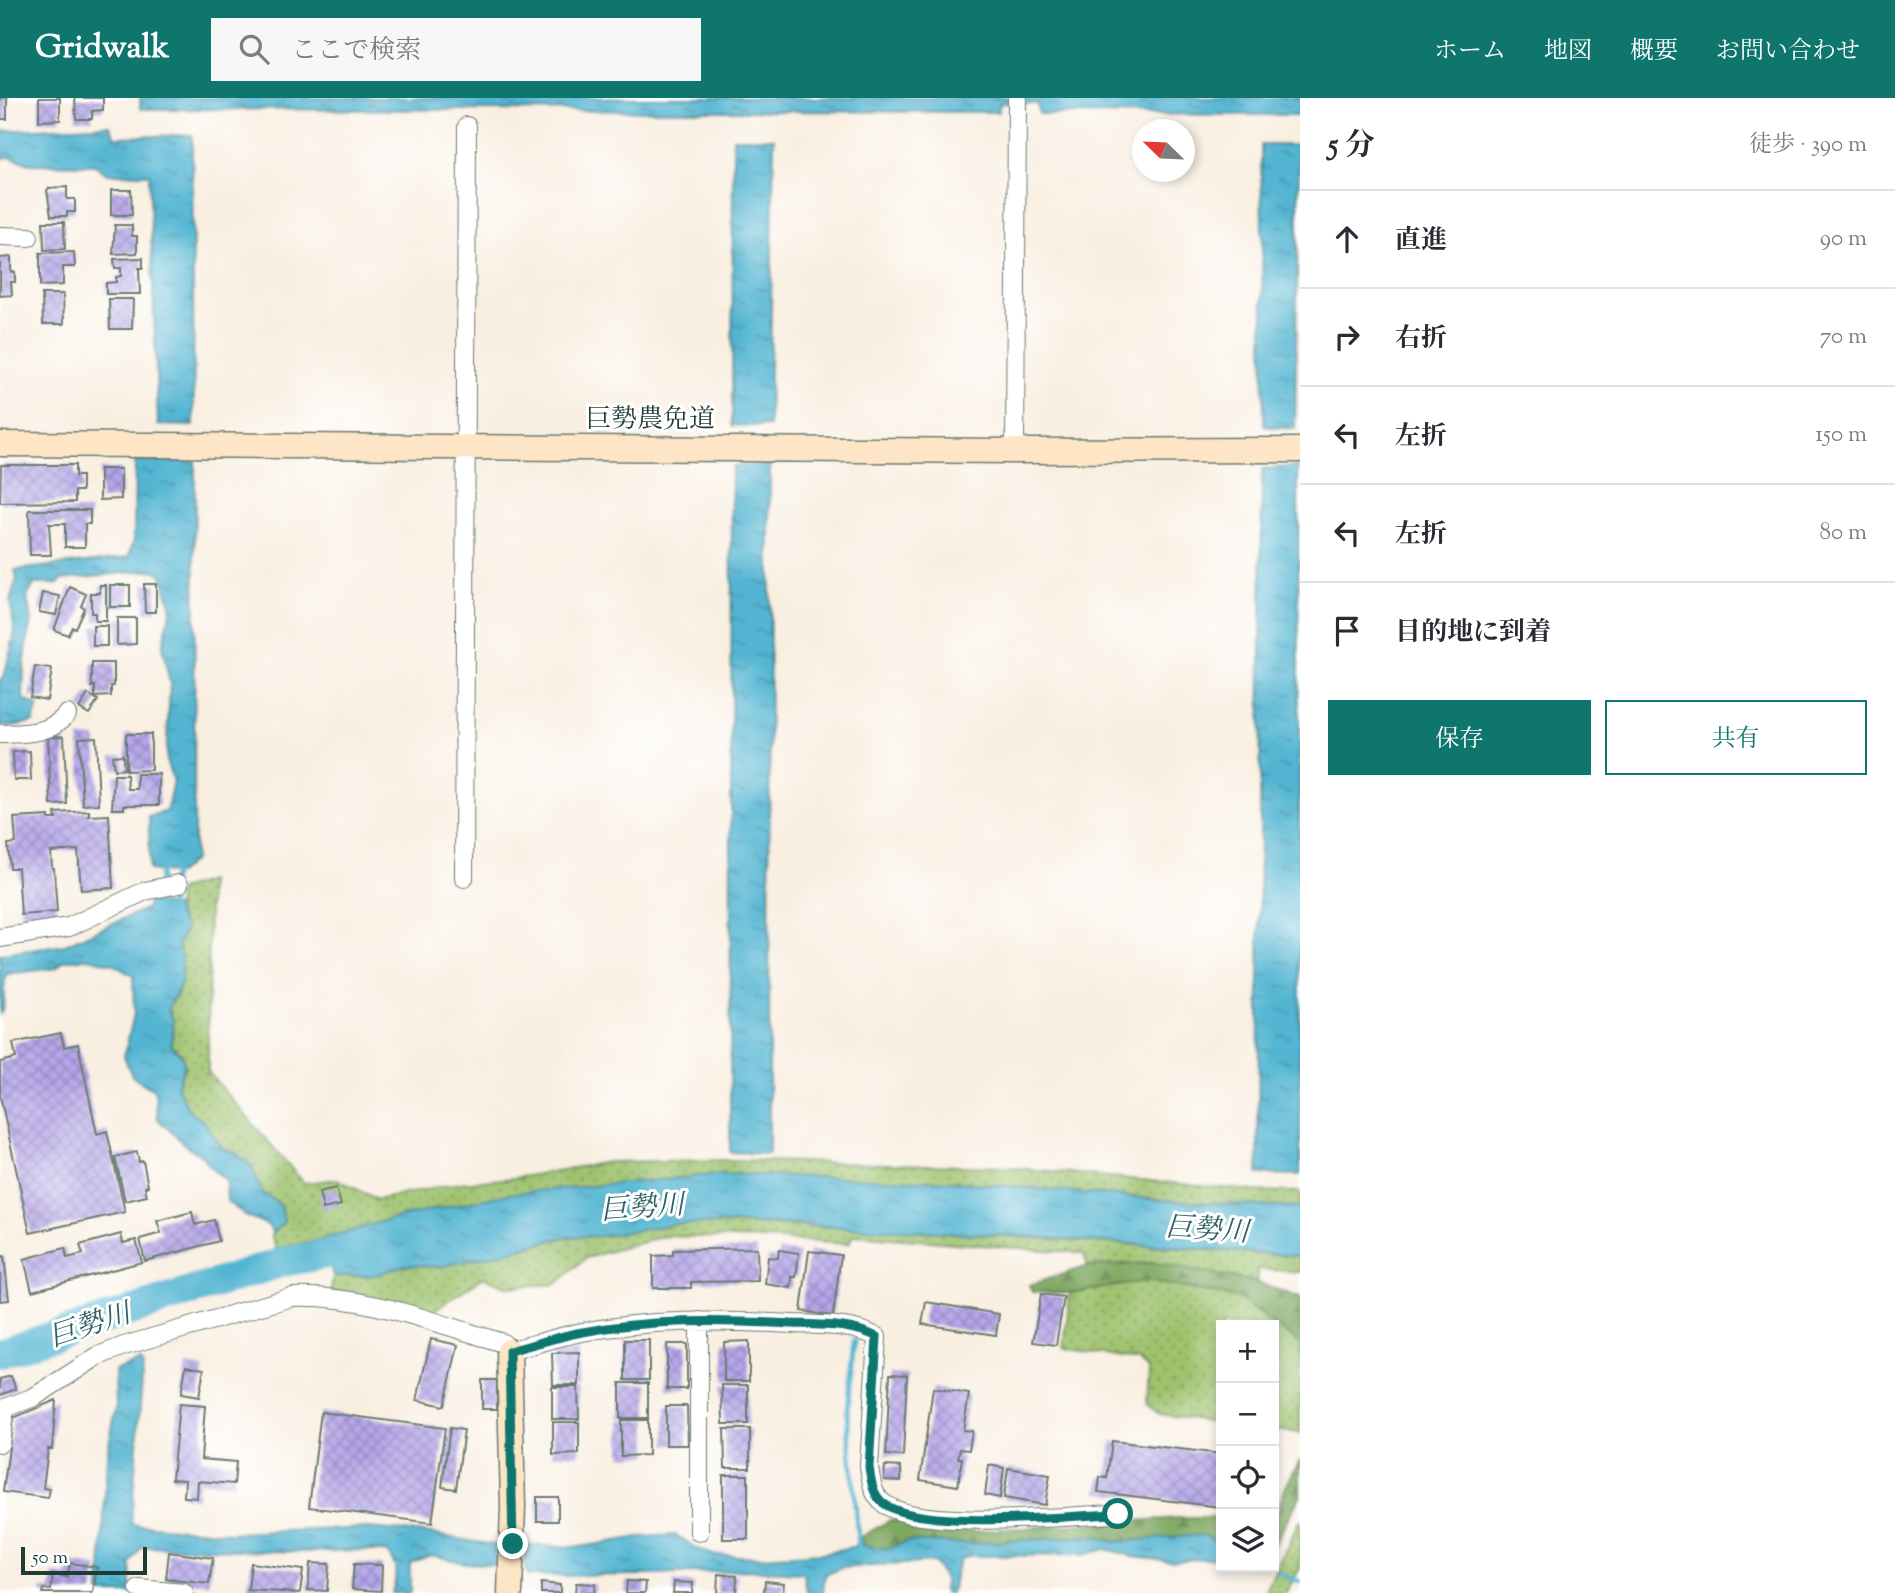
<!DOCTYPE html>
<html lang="ja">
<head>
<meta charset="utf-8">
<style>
	:root { --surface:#fff; --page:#f7f7f7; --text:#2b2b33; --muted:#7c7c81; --line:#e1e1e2; --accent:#0f766e }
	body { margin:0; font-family:"Sorts Mill Goudy","Noto Serif JP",serif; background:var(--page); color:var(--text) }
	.controls { position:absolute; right:21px; bottom:21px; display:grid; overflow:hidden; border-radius:0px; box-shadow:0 4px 10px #0003 }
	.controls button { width:63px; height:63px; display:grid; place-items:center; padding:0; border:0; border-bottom:2px solid var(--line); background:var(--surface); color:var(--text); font:35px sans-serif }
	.compass { position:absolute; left:1132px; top:21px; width:63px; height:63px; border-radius:50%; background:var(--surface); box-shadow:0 4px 10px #0003; rotate:293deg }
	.scale { position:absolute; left:21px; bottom:18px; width:126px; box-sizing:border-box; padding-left:7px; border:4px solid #1f3d34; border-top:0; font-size:19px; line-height:24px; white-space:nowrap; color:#1f3d34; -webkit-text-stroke:5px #fff; paint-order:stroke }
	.stop { position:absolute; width:21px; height:21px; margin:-16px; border:5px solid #0f766e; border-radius:50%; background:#fff }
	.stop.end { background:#0f766e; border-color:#fff; box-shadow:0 2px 7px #0008 }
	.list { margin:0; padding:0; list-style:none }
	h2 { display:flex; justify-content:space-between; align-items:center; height:91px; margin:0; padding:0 28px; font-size:30px }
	h2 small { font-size:23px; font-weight:400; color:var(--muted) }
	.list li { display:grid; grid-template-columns:46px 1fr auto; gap:21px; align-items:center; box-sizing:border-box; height:98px; padding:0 28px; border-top:2px solid var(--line) }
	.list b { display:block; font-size:26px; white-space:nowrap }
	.list em { font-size:23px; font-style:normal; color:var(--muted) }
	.actions { display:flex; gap:14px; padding:21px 28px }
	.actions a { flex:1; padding:16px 0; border:2px solid var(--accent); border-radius:0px; text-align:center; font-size:24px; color:var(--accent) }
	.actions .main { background:var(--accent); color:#fff }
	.icon { flex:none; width:38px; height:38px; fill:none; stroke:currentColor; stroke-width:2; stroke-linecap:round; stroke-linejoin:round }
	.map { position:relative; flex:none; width:1300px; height:1495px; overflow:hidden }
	header { display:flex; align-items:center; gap:42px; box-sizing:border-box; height:98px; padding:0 35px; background:var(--accent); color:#fff }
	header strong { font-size:33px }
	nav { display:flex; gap:38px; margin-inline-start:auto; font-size:24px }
	.search { width:490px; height:63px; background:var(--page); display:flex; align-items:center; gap:18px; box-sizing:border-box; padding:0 24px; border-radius:0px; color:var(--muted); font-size:26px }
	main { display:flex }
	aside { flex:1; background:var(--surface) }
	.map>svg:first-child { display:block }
	.grass { fill:url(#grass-dots); stroke:#5e8050; stroke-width:2 }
	.forest { fill:url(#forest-firs); stroke:#4e724a; stroke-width:2 }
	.water { fill:url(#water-ripples); stroke:#397983; stroke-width:2 }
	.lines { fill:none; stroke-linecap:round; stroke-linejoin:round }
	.stream { stroke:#53b5d2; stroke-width:5 }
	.river { stroke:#53b5d2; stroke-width:30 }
	.building { fill:url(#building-cross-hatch) }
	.street-casing { stroke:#6b7b71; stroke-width:20 }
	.secondary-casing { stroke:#6b7b71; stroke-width:27 }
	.street { stroke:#fff; stroke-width:18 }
	.secondary { stroke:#fee5c5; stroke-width:24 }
	.route { stroke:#0f766e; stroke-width:9 }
	.labels { text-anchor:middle; stroke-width:6; stroke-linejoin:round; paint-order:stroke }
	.street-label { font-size:26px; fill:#1f3d34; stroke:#fff }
	.water-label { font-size:28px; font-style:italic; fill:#2f6163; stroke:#fff }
</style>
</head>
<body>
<header>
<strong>Gridwalk</strong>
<div class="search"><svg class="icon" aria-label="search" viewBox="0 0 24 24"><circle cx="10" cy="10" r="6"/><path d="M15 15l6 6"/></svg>ここで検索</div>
<nav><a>ホーム</a><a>地図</a><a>概要</a><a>お問い合わせ</a></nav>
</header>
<main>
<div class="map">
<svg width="1300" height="1495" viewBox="0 0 1300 1495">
	<defs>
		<pattern id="grass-dots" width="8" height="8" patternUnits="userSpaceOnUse" patternTransform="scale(1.75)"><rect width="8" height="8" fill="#9ec26d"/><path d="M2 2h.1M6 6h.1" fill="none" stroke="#809f5a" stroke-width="1.8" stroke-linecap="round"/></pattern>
		<pattern id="forest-firs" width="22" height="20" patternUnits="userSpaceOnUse" patternTransform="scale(1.75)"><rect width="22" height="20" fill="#7ea860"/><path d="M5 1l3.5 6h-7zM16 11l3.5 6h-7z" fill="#678a50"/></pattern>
		<pattern id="water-ripples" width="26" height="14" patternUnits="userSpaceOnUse" patternTransform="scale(1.75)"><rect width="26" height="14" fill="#53b5d2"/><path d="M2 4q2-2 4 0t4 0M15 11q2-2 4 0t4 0" fill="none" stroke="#4494ab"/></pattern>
		<pattern id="building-cross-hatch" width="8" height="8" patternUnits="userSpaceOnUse" patternTransform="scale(1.75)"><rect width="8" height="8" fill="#b5a5e9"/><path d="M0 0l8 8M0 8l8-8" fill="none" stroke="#9388be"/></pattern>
	</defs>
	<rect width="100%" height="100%" fill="#fff"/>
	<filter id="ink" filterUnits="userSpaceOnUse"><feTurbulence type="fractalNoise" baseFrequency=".0143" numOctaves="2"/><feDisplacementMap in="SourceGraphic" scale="14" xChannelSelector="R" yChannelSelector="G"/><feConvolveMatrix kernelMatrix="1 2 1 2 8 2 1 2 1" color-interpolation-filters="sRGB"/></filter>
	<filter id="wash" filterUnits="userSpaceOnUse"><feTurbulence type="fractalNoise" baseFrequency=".00686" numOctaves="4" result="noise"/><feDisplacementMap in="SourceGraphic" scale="28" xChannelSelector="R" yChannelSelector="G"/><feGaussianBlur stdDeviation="1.57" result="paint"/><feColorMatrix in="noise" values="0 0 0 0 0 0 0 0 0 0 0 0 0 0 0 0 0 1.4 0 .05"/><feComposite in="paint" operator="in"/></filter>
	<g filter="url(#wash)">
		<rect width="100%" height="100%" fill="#f9efe1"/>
		<path class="grass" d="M209,783L208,974L304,1085L338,1081L377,1102L459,1085L515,1080L608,1064L724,1062L1007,1069L1254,1093L1300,1094V1108L1276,1109L1163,1102L951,1083L395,1120L323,1141L276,1151L271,1136L284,1124L281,1107L261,1094L252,1069L236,1055L221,1050L206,1026L188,1011L177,987L185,969L182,956L171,946L174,924L168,911L178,895L182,861L178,847L186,829C176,816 176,809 179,792Z
			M674,1126C884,1125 1091,1146 1300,1158V1174L1258,1171L1256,1184L1154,1165L1088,1168L1083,1155L853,1137L849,1146L766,1141L665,1138L586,1160L556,1186L509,1189L483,1179L428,1217L331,1194L333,1178L376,1177L405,1167L439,1169L503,1155L565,1139L604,1138Z
			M1148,1183L1237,1199L1300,1245V1335L1274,1332V1227H1221V1325L1159,1316L1147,1306L1149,1271L1140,1263L1064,1250L1070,1195Z
			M1300,1422V1470L1286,1495H1265Z"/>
		<path class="forest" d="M1154,1165L1256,1184L1300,1200V1245L1236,1199L1148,1183L1070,1195L1032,1194L1029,1187L1088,1168Z
			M1300,1362V1398L1274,1447C1274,1413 1283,1391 1300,1362Z
			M1179,1420H1221V1445L1204,1437L1114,1444L1091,1438L968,1446L907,1443L890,1451L862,1447L861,1439L890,1422L976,1433Z"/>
		<path class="water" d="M140,0H1300V17L1039,16L1038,6L1000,5L998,14L140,11Z
			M110,27L115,39L192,37L194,328L158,327L149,76H107L95,67L29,66L11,59L0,60V33Z
			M733,40H774L769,328H732Z
			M1261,47H1299L1295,331L1264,328Z
			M135,363H195L194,762L178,776L149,772V719L167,713L173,682L166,662L170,586L162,549L171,511L162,477L154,472L63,481L56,486H34L27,499L31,521L24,569L23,600L38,609L33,624L12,628L0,627V582L4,578L15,534L10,503L17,480L15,472L129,459L134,441Z
			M770,366L769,1056L730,1054L732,369Z
			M1298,368L1300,1028V1077L1258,1076L1262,371Z
			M148,803L176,809L177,817L186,829L178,847L182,861L181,886L168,911L174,924L171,946C188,962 186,966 177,987L188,1011L206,1026L221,1050L236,1055L252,1069L261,1094L281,1107L284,1124L273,1135L268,1127L246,1118L227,1103L226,1082L214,1073L203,1059L183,1045L158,1021L155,993L132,978L124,958L134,916L133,878L112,866L89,860L64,863L56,870L7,876C1,891 7,906 0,916V856L65,847L147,810Z
			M723,1076L951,1083L1163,1102L1276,1109L1300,1108V1158L1017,1138L781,1126H674L604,1138L565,1139L503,1155L439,1169L405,1167L376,1177L333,1178L323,1141L395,1120L514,1095Z
			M140,1264L143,1268L131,1426L231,1435L369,1430L425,1435L500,1448L502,1467L465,1465L431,1457L410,1465V1495H392L397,1473L389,1455L366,1452L300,1454L142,1449L131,1465V1495H100L107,1357L116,1310L115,1272Z
			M676,1437L698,1451L713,1457L762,1459L822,1455L862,1447L890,1451L907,1443L968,1446L1091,1438L1114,1444L1204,1437L1221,1445V1459L1173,1463L1132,1458L1106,1451L1081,1457L967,1458L959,1462L951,1495H944V1481L934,1464L842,1470L825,1477L823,1495H807L804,1475L745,1472L659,1477L528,1478L524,1467L525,1447L580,1449L640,1439Z"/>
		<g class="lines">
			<path class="stream" d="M158,805L160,773
				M170,807L173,775
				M854,1243L847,1313L859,1452
				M1278,1475L1300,1484"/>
			<path class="river" d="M0,1255L283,1164L366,1149"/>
		</g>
		<g id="blocks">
			<path class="building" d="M0,0H7V21H0Z
				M39,0H60V22L39,23Z
				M75,0H103V12L92,13V21H76Z
				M67,89V101H75V114H67V118H51L47,92L49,90Z
				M111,92H131L132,117H111Z
				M43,124H64L65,151L44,152Z
				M115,127H132V138H137V155L113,156Z
				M74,154L75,169H63V187L40,188V155Z
				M11,159V174H15V184H11L12,197L0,198V160Z
				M143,160V170H139L140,196H106V185L116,184V179L121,178V170H115L114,161Z
				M42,196H63L64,226H43Z
				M109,201H133L132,231H110Z
				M1,367H75V378H82V393H75V404L0,405Z
				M100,371H121V401L100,402Z
				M29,412H90V426H85V449H65V426H49L51,457H30Z
				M144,486H156V514H145Z
				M100,487H106V523H95V515H91V495H100Z
				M110,487H130V509H110Z
				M70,489L86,496L81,508L84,510L75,530L72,529L68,537L54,532Z
				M43,495L60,498L56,517L39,514Z
				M117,520H136V546L117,547Z
				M93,528H107V548H93Z
				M92,565H114V588H111V598L95,599V588L92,589Z
				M35,569L52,571L47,602L30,599Z
				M88,596L98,602L89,616L79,610Z
				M126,636H151V672L126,673Z
				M64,638L67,706L51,707L48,639Z
				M96,639L99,706L83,707L79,640Z
				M30,653L31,682H14L13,654Z
				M123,657L124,671L114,672L112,658Z
				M137,676H159V707H124V711H112L114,677H127L128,691H137Z
				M89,713V718L109,717L113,790L81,792L78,752L51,754L52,770H54L57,814L21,817L18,770H10L8,746L16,745L14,720L49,718V721H56L55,715Z
				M61,935L64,949L78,946L97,1036L107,1033L125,1114L30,1135L0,998V964L16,960L13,945Z
				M137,1054L139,1064L143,1063L148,1088L145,1089L147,1098L125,1103L115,1059Z
				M336,1090L341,1107L323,1111L319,1094Z
				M192,1114L195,1127L214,1122L219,1143L145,1163L140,1141L161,1135L157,1123Z
				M121,1136L123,1145L136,1142L142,1164L32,1193L24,1161L65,1150L67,1160L83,1156L80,1147Z
				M757,1150L758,1183L691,1184V1190H653V1158L673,1157V1152Z
				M779,1152L799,1155L796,1179H792L791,1190L765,1186L768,1159L778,1160Z
				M809,1153L841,1157L833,1218L801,1213Z
				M4,1158L9,1202L0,1203V1159Z
				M1041,1196L1064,1199L1056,1247L1033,1244Z
				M926,1204L999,1216L996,1237L922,1226Z
				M431,1241L458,1247L444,1308L417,1302Z
				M625,1242H649V1282H625Z
				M749,1243V1283H724V1244Z
				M667,1246H687V1291H667Z
				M579,1254V1287H553L552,1255Z
				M186,1268L204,1271L199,1299L181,1296Z
				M890,1276L907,1277L903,1358L886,1357Z
				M11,1278L16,1291L0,1297V1281Z
				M482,1282H497V1311H482Z
				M620,1285H648V1320H620Z
				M722,1287H748V1326H723Z
				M552,1289H578L579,1321H552Z
				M933,1290L969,1296L963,1332L972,1333L969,1352L960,1351L958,1360H962L958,1388L920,1382Z
				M56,1302L52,1351H48L43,1390L50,1391L48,1400L3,1394L13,1320Z
				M179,1306L205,1308L201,1361L236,1364L234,1386L198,1383L197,1400L184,1399L185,1382L172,1381Z
				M666,1308H687L688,1347H666Z
				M321,1314L445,1330L432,1425L309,1409Z
				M621,1322H648V1357L621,1358Z
				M553,1324H579V1356L553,1357Z
				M450,1330L464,1332L456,1391L442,1389Z
				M724,1331H750V1370H725Z
				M1112,1343L1221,1356V1409L1098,1394L1100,1379L1107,1380Z
				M989,1367L1004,1370L1000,1400L985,1397Z
				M885,1368L901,1369V1383L884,1382Z
				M1008,1370L1050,1377L1045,1407L1004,1400Z
				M723,1377H748V1441H723Z
				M537,1399H558V1423H537Z
				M169,1454L213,1460L209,1486L166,1481Z
				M70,1465L97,1469L93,1495H42L43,1491L51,1492L53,1476L67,1479Z
				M251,1465L303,1472L300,1495L248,1492Z
				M310,1465L329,1466L327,1493L308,1492Z
				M354,1466L382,1467L381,1493L352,1491Z
				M718,1476L737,1478L736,1495H717Z
				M627,1483L646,1484L645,1495H626Z
				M765,1483L784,1485L783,1495H764Z
				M674,1484L693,1485L692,1495H673Z
				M541,1485L560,1487V1495H541Z
				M576,1485L595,1486L594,1495H575Z"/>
		</g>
	</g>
	<g filter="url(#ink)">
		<use href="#blocks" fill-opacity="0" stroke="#6b7b71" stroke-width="2"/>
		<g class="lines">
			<g class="street-casing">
				<path id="street" d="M0,138L29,139
					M1015,353L1017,0
					M0,636C26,635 49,637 67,616
					M464,780L467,28
					M0,840L69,829L145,793L179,786
					M0,1312L34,1299L98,1258L124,1248L292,1199C364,1196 435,1225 503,1245L509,1253C532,1247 554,1240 577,1235C647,1221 721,1222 792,1226C820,1227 852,1226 877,1239L869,1369C871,1381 872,1395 882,1404C914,1434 1071,1417 1118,1416
					M0,1345L5,1311
					M699,1434V1223
					M139,1491L184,1495"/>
			</g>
			<g class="secondary-casing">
				<path id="secondary" d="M0,346L1015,353L1300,352
					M509,1253L513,1408L510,1495"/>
			</g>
			<use href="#street" class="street"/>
			<use href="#secondary" class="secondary"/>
		</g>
	</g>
	<g class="lines" filter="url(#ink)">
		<path class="route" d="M513,1446L509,1253C532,1247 554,1240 577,1235C647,1221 721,1222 792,1226C820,1227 852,1226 877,1239L869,1369C871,1381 872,1395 882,1404C914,1434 1071,1417 1118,1416"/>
	</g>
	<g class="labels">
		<g class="street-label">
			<text x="650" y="329">巨勢農免道</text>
		</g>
		<g class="water-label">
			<text transform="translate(642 1108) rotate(-4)" y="10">巨勢川</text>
			<text transform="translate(1207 1130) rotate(4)" y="10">巨勢川</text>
			<text transform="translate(89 1226) rotate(-18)" y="10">巨勢川</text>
		</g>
	</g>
</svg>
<div class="controls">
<button>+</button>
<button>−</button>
<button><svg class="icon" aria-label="locate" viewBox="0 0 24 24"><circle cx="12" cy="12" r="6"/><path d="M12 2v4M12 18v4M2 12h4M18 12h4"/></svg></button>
<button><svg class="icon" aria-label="layers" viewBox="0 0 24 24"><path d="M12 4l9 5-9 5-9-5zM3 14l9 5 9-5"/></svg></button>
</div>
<svg class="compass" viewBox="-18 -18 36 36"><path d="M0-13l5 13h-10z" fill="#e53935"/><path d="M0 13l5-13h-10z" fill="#7c7c81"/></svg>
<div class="scale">50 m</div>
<div class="stop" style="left:1118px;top:1416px"></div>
<div class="stop end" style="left:513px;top:1446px"></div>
</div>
<aside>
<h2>5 分<small>徒歩 · 390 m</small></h2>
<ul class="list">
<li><svg class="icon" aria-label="ahead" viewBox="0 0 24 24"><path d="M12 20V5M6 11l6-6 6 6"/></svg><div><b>直進</b></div><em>90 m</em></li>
<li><svg class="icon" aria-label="right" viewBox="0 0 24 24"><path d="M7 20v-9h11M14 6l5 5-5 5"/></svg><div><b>右折</b></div><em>70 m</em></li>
<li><svg class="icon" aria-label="left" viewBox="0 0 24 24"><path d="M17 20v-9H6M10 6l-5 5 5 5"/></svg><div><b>左折</b></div><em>150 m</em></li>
<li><svg class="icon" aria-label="left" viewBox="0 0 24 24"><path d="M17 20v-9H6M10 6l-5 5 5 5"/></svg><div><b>左折</b></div><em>80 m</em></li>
<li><svg class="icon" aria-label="arrive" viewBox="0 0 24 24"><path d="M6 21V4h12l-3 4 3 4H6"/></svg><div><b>目的地に到着</b></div></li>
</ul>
<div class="actions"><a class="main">保存</a><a>共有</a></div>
</aside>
</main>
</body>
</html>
